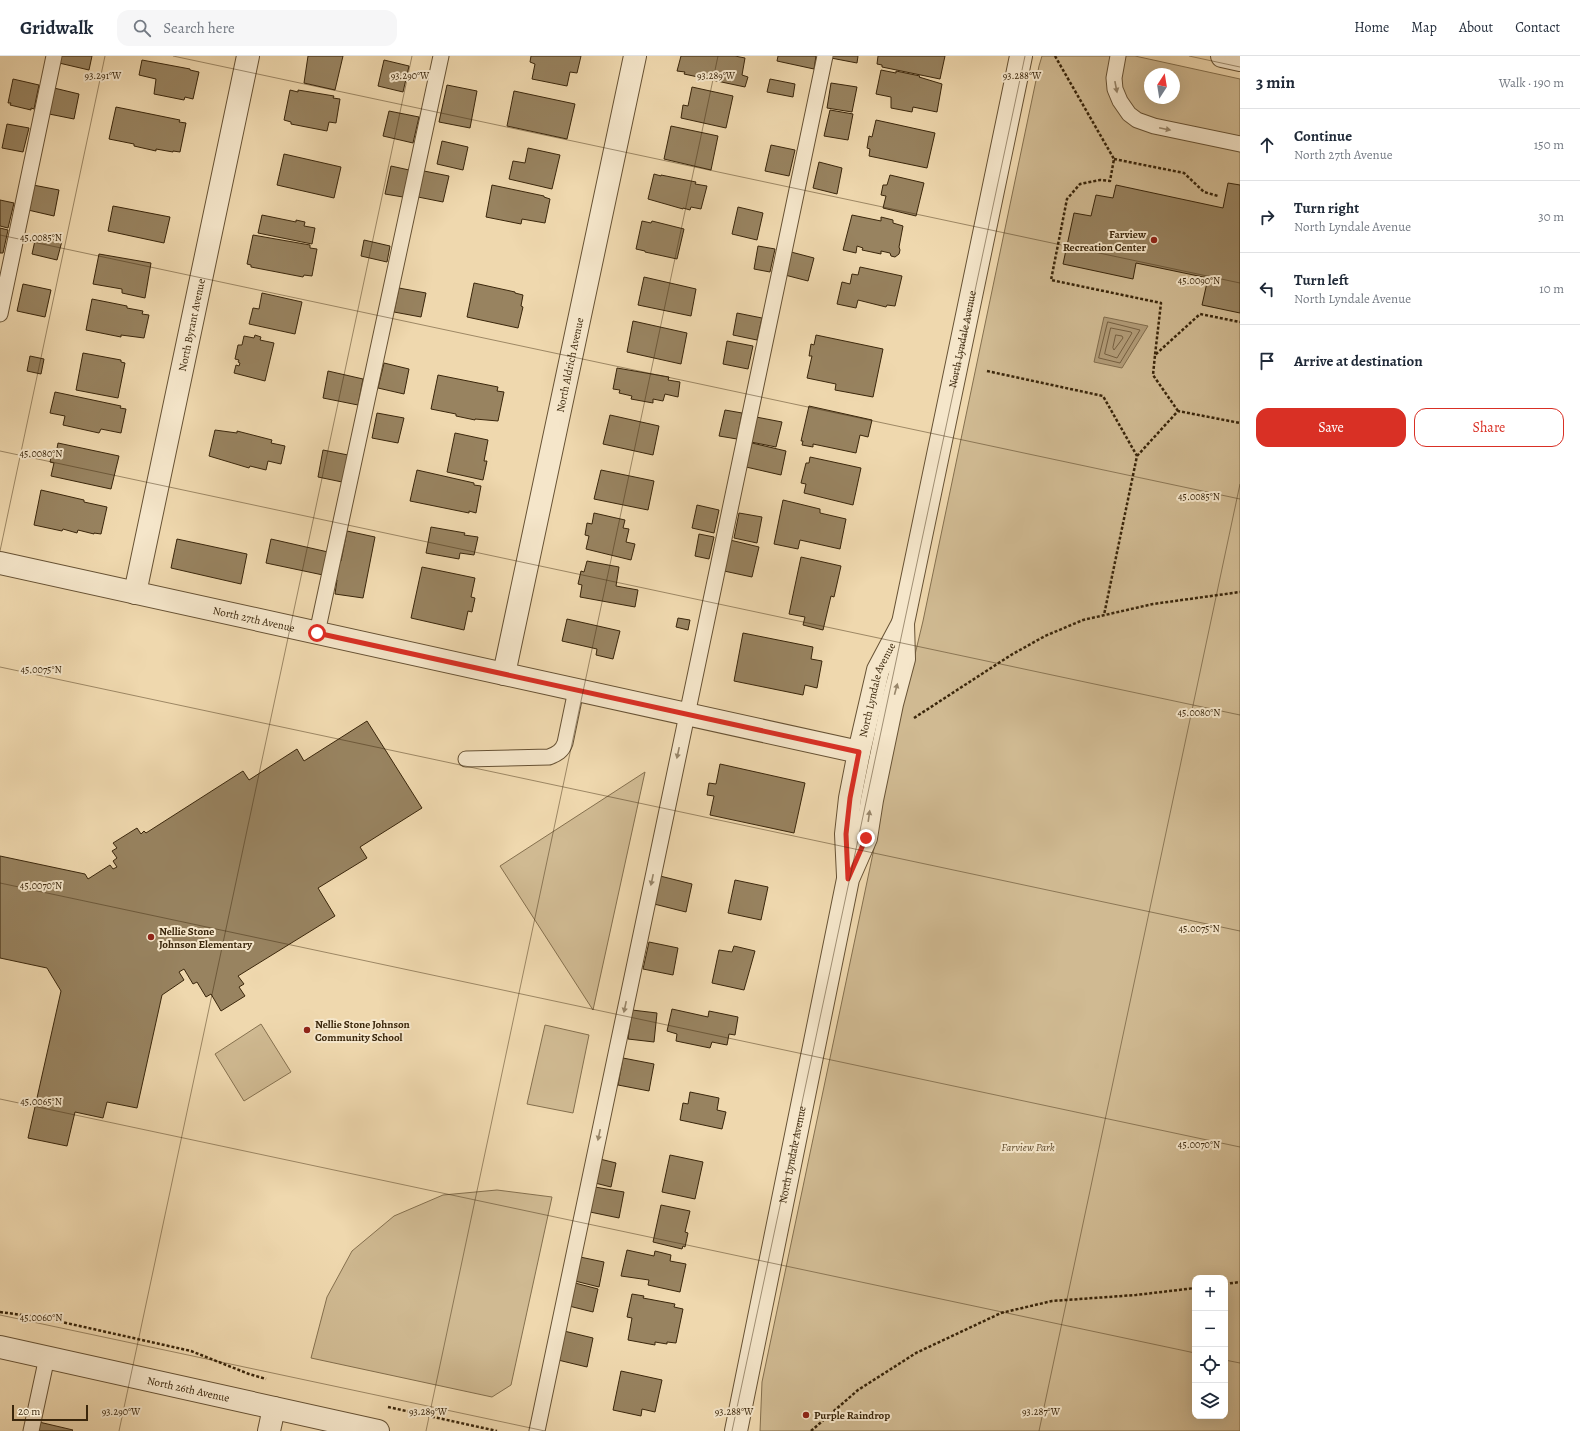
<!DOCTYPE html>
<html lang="en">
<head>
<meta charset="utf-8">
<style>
	:root { --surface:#fff; --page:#f6f6f7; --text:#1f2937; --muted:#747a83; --line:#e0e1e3; --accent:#d93025 }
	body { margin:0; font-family:Alegreya,serif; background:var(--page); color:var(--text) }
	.controls { position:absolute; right:12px; bottom:12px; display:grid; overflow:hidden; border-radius:8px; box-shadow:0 4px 16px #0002 }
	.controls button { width:36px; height:36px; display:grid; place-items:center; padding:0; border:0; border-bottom:1px solid var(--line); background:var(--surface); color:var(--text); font:20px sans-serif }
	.compass { position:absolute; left:1144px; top:12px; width:36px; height:36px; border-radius:50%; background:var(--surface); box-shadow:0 4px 16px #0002; rotate:12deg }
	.scale { position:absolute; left:12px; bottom:10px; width:76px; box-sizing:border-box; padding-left:4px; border:2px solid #3a260b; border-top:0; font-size:11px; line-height:14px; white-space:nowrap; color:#3a260b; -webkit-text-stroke:3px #f5e6ca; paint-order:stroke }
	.stop { position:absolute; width:12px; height:12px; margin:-9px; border:3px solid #d93025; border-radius:50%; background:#fff }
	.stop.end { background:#d93025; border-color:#fff; box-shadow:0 1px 4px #0008 }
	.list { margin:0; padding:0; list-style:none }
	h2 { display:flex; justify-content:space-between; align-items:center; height:52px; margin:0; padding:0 16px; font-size:17px }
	h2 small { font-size:13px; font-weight:400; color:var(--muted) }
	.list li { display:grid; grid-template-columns:26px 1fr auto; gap:12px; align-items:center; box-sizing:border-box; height:72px; padding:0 16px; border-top:1px solid var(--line) }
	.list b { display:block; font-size:15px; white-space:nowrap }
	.list p { margin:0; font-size:13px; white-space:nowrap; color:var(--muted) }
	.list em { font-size:13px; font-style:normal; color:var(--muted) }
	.actions { display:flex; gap:8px; padding:12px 16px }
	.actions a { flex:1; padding:9px 0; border:1px solid var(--accent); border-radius:12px; text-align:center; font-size:14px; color:var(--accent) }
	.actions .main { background:var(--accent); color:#fff }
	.icon { flex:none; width:22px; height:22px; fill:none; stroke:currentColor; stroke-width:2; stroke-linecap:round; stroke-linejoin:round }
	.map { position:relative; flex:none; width:1240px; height:1375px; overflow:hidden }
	header { display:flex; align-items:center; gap:24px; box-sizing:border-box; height:56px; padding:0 20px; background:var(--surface); border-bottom:1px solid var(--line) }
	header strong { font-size:19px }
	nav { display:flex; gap:22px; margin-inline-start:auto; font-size:14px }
	.search { width:280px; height:36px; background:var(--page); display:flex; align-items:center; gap:10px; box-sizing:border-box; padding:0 14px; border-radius:12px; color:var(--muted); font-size:15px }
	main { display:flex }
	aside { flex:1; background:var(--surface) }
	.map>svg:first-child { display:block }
	.green { fill:#d0ba92; stroke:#85704e; fill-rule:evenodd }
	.water { fill:#b19b77; stroke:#816c4c }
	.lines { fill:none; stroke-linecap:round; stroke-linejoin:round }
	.shore { stroke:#766041; stroke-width:1 }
	.building { fill:#988360; stroke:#3a260b }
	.service-casing { stroke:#675234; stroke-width:17 }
	.minor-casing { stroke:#675234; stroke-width:24 }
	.tertiary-casing { stroke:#675234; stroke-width:24 }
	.path { stroke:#3a260b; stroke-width:2.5; stroke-dasharray:3 2; stroke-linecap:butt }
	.service { stroke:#f5e6ca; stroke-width:15 }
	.minor { stroke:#f5e6ca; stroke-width:22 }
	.tertiary { stroke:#f5e6ca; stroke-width:22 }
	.oneway { fill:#98866a }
	.route { stroke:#d93025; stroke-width:5 }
	.ticks { fill:none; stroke:#3a260b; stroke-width:1; stroke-opacity:0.45 }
	.poi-dot { fill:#8f2418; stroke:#f5e6ca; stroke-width:1.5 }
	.labels { text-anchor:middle; stroke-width:4; stroke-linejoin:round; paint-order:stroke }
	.poi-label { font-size:11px; font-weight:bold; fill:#3a260b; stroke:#f5e6ca; text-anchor:start }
	.street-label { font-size:11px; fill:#3a260b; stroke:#f5e6ca }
	.park-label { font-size:11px; font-style:italic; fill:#604b2d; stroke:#f5e6ca }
	.ticks-label { font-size:10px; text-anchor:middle; fill:#3a260b; stroke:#f5e6ca; stroke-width:4; stroke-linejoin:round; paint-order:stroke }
</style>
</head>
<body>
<header>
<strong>Gridwalk</strong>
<div class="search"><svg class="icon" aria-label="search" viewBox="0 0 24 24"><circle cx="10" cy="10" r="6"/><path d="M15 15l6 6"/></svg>Search here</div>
<nav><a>Home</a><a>Map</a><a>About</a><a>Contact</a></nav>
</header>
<main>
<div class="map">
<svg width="1240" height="1375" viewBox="0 0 1240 1375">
	<rect width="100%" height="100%" fill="#efd8ae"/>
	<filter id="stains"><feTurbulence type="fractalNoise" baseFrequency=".005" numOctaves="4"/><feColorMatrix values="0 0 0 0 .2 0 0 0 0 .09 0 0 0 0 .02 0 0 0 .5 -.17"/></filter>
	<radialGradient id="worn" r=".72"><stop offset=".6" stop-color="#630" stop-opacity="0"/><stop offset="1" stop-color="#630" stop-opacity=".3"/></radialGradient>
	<path class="green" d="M1042,0H1135L1240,23V1375H760L762,1326L876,783L877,757L923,565L1039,10ZM1150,18H1174V42H1150ZM1195,1222H1225V1360H1195Z
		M645,716L593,954L500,810Z
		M261,968L291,1016L244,1045L215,998Z
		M545,969L589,979L573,1057L527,1048Z
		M497,1134L552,1141L511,1329L492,1341L311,1302L327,1241L352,1195L394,1160L443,1139Z"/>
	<path class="water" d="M1104,261L1148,270L1122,312L1094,306Z"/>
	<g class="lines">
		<path class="shore" d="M1108,266L1140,274L1120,307L1099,302Z
			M1111,272L1131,276L1132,277L1117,302L1105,298Z
			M1116,279L1122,280L1123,282L1114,294L1113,292Z"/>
	</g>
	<path class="building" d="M61,0H92L89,14L59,7Z
		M308,0H343L335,34L304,27Z
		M531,0H581L577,17L570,16L567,30L532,23L535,8L530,6Z
		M681,0H735L745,2L742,19L748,21L745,31L684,18L685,16L677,15Z
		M778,0H816L814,13L777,5Z
		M831,0H858L857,7L831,2Z
		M878,0H945L940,23L882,11V9L877,8Z
		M142,4L190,13V14L199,16L193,43L185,41L184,44L154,38L156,23L139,19Z
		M384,4L409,10L403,36L378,30Z
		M881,14L896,17V15L920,20L919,21L942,28L937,56L913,51L912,56L891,52V41L876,38Z
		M13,23L39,29L34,53L31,52V54L10,49L11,47H8Z
		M770,23L795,28L793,41L767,36Z
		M831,27L857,31L852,56L827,52Z
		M447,29L477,35L470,72L439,66Z
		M692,31L733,40L726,72L681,62L683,49L688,50Z
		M54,32L79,38L74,63L49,58Z
		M290,34L298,36V34L334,40L333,42L340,43L336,67L329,66L327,75L291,68V66L284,64Z
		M514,35L575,48L567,83L507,70Z
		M116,51L180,64L179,66L186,67L180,96L173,95V96L156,93V95L134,90V88L109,83Z
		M830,54L853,58L848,84L824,80Z
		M389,55L419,61L413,87L383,80Z
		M876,64L935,77L927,112L869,100L870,93L867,92L869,80L872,81Z
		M7,68L29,72L23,96L2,92Z
		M671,70L718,80L711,114L664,103Z
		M442,85L468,91L463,114L437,108Z
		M771,89L795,94L789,120L765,115Z
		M528,92L560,99L552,133L509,123L513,105L525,107Z
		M284,98L341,111L334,142L277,129Z
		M819,106L842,112L837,138L813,132Z
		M391,110L409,114L403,141L385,138Z
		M424,115L449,120L443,146L418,141Z
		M654,118L661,120V119L696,126L695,128L707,130L701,153L691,151L690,154L683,152V153L648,143Z
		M890,119L924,127L916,160L883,152L886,140L881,139L883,129H887Z
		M1228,127L1240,129V257L1202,249L1208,222L1136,207L1133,223L1063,208L1074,157L1091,160L1096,139L1113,142L1116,129L1223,152Z
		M33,129L59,134L54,160L28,154Z
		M492,129L544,140V141L550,143L545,167L522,163L521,168L486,161Z
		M0,144L14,147L8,172L0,170Z
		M113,150L170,161L164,187L108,175Z
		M738,151L763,157L757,184L732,178Z
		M262,159L296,166V164L305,166L304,170L315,172L312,188L258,177Z
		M852,159L881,165V161L893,164V167L903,170L899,191L900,194L899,198L895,201L891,200L890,197L881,195V198L862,194L863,192L857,190L856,197L843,194Z
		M642,165L651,167L652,165L684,173L677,203L645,196V195L636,193Z
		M0,172L8,174L3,197H0Z
		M253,179L310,189V192L317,193L312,220L304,219L303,221L251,211V209L247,208Z
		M36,180L62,185L57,204L32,198Z
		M364,184L390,190L387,206L361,200Z
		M758,190L775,193L770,216L754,213Z
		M791,196L814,202L808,225L785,219Z
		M99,198L151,207L145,242L122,237V233L93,228Z
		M860,211L902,220L895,250L887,249L886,251L858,244L856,252L837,248L842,226L850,228L852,218L858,219Z
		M644,221L696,233L691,260L638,249Z
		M474,227L515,236V237L523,239L521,250L523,251L518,272L467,261Z
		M23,228L51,234L45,261L17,255Z
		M399,232L426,237L421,261L394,256Z
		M262,237L302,246L295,278L249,268L253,252L259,253Z
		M92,243L127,250V252L143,255L142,258L149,259L144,282L121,279V281L86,274Z
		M737,257L762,262L757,284L733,279Z
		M633,265L687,277L681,308L627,296Z
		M255,279L261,281L260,284L274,287L265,325L234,317L236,309L239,310L240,307L238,306L239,304L235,303L238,289H242L244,280L254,282Z
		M816,279L883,293L873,341L835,334L836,328L807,322L812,300H809L811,288L814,289Z
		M727,285L753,290L748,313L723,308Z
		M83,297L121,304V306L125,307L118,342L76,334Z
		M30,300L44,303L41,318L27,315Z
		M384,307L409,313L404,338L378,332Z
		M617,312L669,321L668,324L680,326L678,341L665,338L663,345L653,343V347L631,343L632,340L619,337L620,334L613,333Z
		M328,315L363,323L358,349L323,342Z
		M438,319L498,331L497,335L504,336L498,365L475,363V364L456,360V358L431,353Z
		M55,336L121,350L120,352L126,353L121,377L101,373L99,377L63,369L65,360L50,357Z
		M809,350L872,364L868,381L860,379L856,397L813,388V391L802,389L803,385H801Z
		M725,354L742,357L737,383L719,380Z
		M377,357L404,362L398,387L372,382Z
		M610,359L659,370L653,399L603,388Z
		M756,361L782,366L776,391L751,386Z
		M215,374L237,377V375L272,384L271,387L285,390L281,408L268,405L266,414L250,410L249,412L209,400Z
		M455,377L488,384L484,405H487L483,424L447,416Z
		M58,387L119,400L111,433L51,420L54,407L50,406L52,397L56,398Z
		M752,387L786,395L781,419L746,411Z
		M323,394L348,399L342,426L318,421Z
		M810,401L861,412L853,449L804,437L806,428L801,427L806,407H809Z
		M417,414L474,427V429L481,430L476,457L469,455V457L410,445Z
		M601,414L654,425L648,454L594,443Z
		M41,434L84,444V446L107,451L101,478L94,477V478L78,474L77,477L63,473L62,475L34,469Z
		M783,444L820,453V457L846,463L840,493L800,484L798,493L774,488Z
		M697,449L719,454L714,477L692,472Z
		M594,457L625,464L623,472L629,473L626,486L635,488L631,504L586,493L589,480L585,479L587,467L592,468Z
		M739,457L762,461L757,487L734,482Z
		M431,471L465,477L464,479L478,481L474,499L460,497L459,503L426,497Z
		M347,475L375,481L363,542L335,538L337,524H335L339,504L341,505Z
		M699,478L714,481L709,503L695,500Z
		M177,483L247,498L241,528L171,512Z
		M271,483L328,496L323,519L266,507Z
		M730,484L759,491L752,521L724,515Z
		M801,501L841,510L834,541L831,540L823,574L803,569L805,561L789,558Z
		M587,505L619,511L616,530L638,534L635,551L580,541L582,529L578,528L581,515L584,516Z
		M422,511L475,522L471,541L475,542L472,556L468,555L464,574L411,562Z
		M678,562L690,564L688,574L676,571Z
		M567,563L620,575L613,603L596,599L597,593L562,585Z
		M743,577L813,591L811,603L822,605L817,632L805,629L803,639L734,625Z
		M367,665L422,752L360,791L367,802L318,832L335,860L238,920L244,928L239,931L245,940L221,955L211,938L206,941L197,926L193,928L184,913L179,916L184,924L162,939L137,1052L107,1046L103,1062L75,1056L67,1090L28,1082L61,935L47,912L0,902V800L85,818L88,823L110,809L113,813L117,811L113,805L117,802L112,795L117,792L113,787L137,772L141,778L144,775L146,777L243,715L249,724L297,693L304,705Z
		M720,708L805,727L794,777L710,759L714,740L707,739L709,727L716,728Z
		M660,820L692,828L686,856L654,848Z
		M735,824L768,831L761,864L728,857Z
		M649,886L678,892L673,919L643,913Z
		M734,890L755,895L744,934L712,927L719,894L732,896Z
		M672,953L708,961L709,955L738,961L735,979L729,978L727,989L712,986L710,992L676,985L677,978L667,975Z
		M632,954L657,957L654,986L628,983Z
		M623,1002L654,1008L649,1035L618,1029Z
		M690,1036L719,1042L717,1054L726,1056L722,1073L680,1064L683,1047L688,1048Z
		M670,1099L703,1106L695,1143L662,1136Z
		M600,1103L616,1107L611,1131L595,1127Z
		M595,1131L624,1136L619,1162L590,1156Z
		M661,1149L690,1155L685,1176L688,1177L685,1191L683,1190L682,1193L653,1186Z
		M627,1194L654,1200L655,1195L671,1199L670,1205L686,1208L680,1236L648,1229L649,1224L621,1220Z
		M580,1201L604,1206L599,1231L575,1225Z
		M575,1227L598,1233L593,1256L569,1250Z
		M632,1238L644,1240L643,1242L675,1248L674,1251L683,1253L676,1287L667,1286V1288L655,1286V1289L628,1284L632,1262L627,1261Z
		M564,1275L593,1282L587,1311L558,1304Z
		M621,1315L662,1324L655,1356L642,1353L641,1360L613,1354Z
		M39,1366L73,1374L72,1375H37Z"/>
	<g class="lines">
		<g class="service-casing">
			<path id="service" d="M1118,0L1114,22L1115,33L1120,45L1129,58L1137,64L1154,70L1240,88
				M0,258L54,0
				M317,577L441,0
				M466,703L549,701C557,698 562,695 565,687L576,634
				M31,1375L47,1301
				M537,1375L825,0"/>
		</g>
		<g class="minor-casing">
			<g id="minor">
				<path d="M1222,0L1240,4"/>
				<path id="s1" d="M0,507L859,696"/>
				<path id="s2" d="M135,537L248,0"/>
				<path id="s3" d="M504,618L635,0"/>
				<path d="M269,1375L274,1352"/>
			</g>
		</g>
		<g class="tertiary-casing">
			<g id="tertiary">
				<path id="s4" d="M848,820L846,778L850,742L859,696L878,614L903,567"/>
				<path id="s5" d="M0,1291L378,1375"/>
				<path id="s6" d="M736,1375L848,823L866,782L872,744L892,648L904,603L903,567L1021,0"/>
			</g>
		</g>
		<path class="path" d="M1055,0L1114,103L1110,125L1100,124L1080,128L1067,143L1051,224L1161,247L1155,299
			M1114,103L1184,117L1204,136L1218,140
			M987,315L1103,340L1137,400L1104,559
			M1178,355L1153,319L1155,299L1200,258L1240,266
			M1137,400L1178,355L1240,367
			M914,662L1011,599L1045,580L1083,564L1153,548L1240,536
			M1225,1228L1240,1226
			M0,1256L44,1262L191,1295L249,1318L266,1323
			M388,1351L497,1375
			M811,1375L858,1334L916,1297L1001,1257L1052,1245L1136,1239L1195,1232"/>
		<use href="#service" class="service"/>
		<use href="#minor" class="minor"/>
		<use href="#tertiary" class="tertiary"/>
	</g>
	<defs><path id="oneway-solid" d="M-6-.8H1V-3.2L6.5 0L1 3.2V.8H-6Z"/></defs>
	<g class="oneway">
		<use href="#oneway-solid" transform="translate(1116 31) rotate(79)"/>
		<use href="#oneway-solid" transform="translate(1165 73) rotate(12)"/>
		<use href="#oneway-solid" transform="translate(896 633) rotate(-75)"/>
		<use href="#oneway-solid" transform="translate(678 697) rotate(102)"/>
		<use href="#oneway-solid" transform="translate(869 760) rotate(-82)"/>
		<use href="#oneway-solid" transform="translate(652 824) rotate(102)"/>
		<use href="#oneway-solid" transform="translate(625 951) rotate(102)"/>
		<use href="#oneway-solid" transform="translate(599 1079) rotate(102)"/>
	</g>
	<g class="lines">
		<path class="route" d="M317,577L859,696L850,742L846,778L848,823L866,782"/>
	</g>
	<path class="ticks" d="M173,0L1240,227M1189,0L1240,11M0,179L1240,443M0,395L1240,659M0,495L105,0M0,611L1240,875M0,827L1240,1091M0,1043L1195,1297M0,1259L545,1375M1225,1304L1240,1307M119,1375L412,0M426,1375L718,0M732,1375L1025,0M1039,1375L1240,428"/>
	<g class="poi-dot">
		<circle cx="1154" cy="184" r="4"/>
		<circle cx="151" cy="881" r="4"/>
		<circle cx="307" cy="974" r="4"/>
		<circle cx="806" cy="1359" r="4"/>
	</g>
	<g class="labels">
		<g class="poi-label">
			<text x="1146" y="182" text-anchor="end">Farview<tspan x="1146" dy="13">Recreation Center</tspan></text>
			<text x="159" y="879">Nellie Stone<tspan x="159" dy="13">Johnson Elementary</tspan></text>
			<text x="315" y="972">Nellie Stone Johnson<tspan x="315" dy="13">Community School</tspan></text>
			<text x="814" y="1363">Purple Raindrop</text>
		</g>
		<g class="street-label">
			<text dy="4" stroke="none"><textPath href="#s2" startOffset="274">North Byrant Avenue</textPath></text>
			<text dy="4" stroke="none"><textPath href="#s6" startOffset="1117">North Lyndale Avenue</textPath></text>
			<text dy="4" stroke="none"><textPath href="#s3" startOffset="316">North Aldrich Avenue</textPath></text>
			<text dy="4" stroke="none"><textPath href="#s1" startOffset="260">North 27th Avenue</textPath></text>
			<text dy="4" stroke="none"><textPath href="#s4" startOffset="190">North Lyndale Avenue</textPath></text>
			<text dy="4" stroke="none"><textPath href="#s6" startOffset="282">North Lyndale Avenue</textPath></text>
			<text dy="4" stroke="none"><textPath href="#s5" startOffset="193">North 26th Avenue</textPath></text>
		</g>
		<g class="park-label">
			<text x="1028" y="1095">Farview Park</text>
		</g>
	</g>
	<g class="ticks-label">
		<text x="103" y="23">93.291°W</text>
		<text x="410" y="23">93.290°W</text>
		<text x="716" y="23">93.289°W</text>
		<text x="1022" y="23">93.288°W</text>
		<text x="41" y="185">45.0085°N</text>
		<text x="1199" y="228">45.0090°N</text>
		<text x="41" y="401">45.0080°N</text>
		<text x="1199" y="444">45.0085°N</text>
		<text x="41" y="617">45.0075°N</text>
		<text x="1199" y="660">45.0080°N</text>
		<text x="41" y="833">45.0070°N</text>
		<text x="1199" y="876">45.0075°N</text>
		<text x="41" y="1049">45.0065°N</text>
		<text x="1199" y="1092">45.0070°N</text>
		<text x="41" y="1265">45.0060°N</text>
		<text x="121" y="1359">93.290°W</text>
		<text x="428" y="1359">93.289°W</text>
		<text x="734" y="1359">93.288°W</text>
		<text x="1041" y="1359">93.287°W</text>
	</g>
	<rect width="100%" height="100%" filter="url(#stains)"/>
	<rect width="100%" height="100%" fill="url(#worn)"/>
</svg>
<div class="controls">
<button>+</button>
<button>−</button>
<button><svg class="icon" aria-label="locate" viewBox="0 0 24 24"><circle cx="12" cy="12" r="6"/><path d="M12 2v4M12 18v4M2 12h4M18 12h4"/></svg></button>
<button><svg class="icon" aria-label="layers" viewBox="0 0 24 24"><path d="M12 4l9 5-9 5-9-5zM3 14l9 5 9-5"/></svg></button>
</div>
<svg class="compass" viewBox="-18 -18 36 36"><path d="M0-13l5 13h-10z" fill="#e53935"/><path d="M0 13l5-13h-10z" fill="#747a83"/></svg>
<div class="scale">20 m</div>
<div class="stop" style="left:317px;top:577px"></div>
<div class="stop end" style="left:866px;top:782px"></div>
</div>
<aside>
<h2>3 min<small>Walk · 190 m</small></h2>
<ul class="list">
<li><svg class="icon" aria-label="ahead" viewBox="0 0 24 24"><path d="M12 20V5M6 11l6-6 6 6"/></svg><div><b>Continue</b><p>North 27th Avenue</p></div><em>150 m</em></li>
<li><svg class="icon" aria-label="right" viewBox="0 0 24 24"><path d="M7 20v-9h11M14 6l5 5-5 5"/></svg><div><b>Turn right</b><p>North Lyndale Avenue</p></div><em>30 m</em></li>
<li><svg class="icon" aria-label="left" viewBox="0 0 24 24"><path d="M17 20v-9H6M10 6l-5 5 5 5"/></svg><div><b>Turn left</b><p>North Lyndale Avenue</p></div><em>10 m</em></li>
<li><svg class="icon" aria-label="arrive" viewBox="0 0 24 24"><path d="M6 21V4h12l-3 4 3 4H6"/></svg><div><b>Arrive at destination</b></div></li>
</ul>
<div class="actions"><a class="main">Save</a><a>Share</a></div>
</aside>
</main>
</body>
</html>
